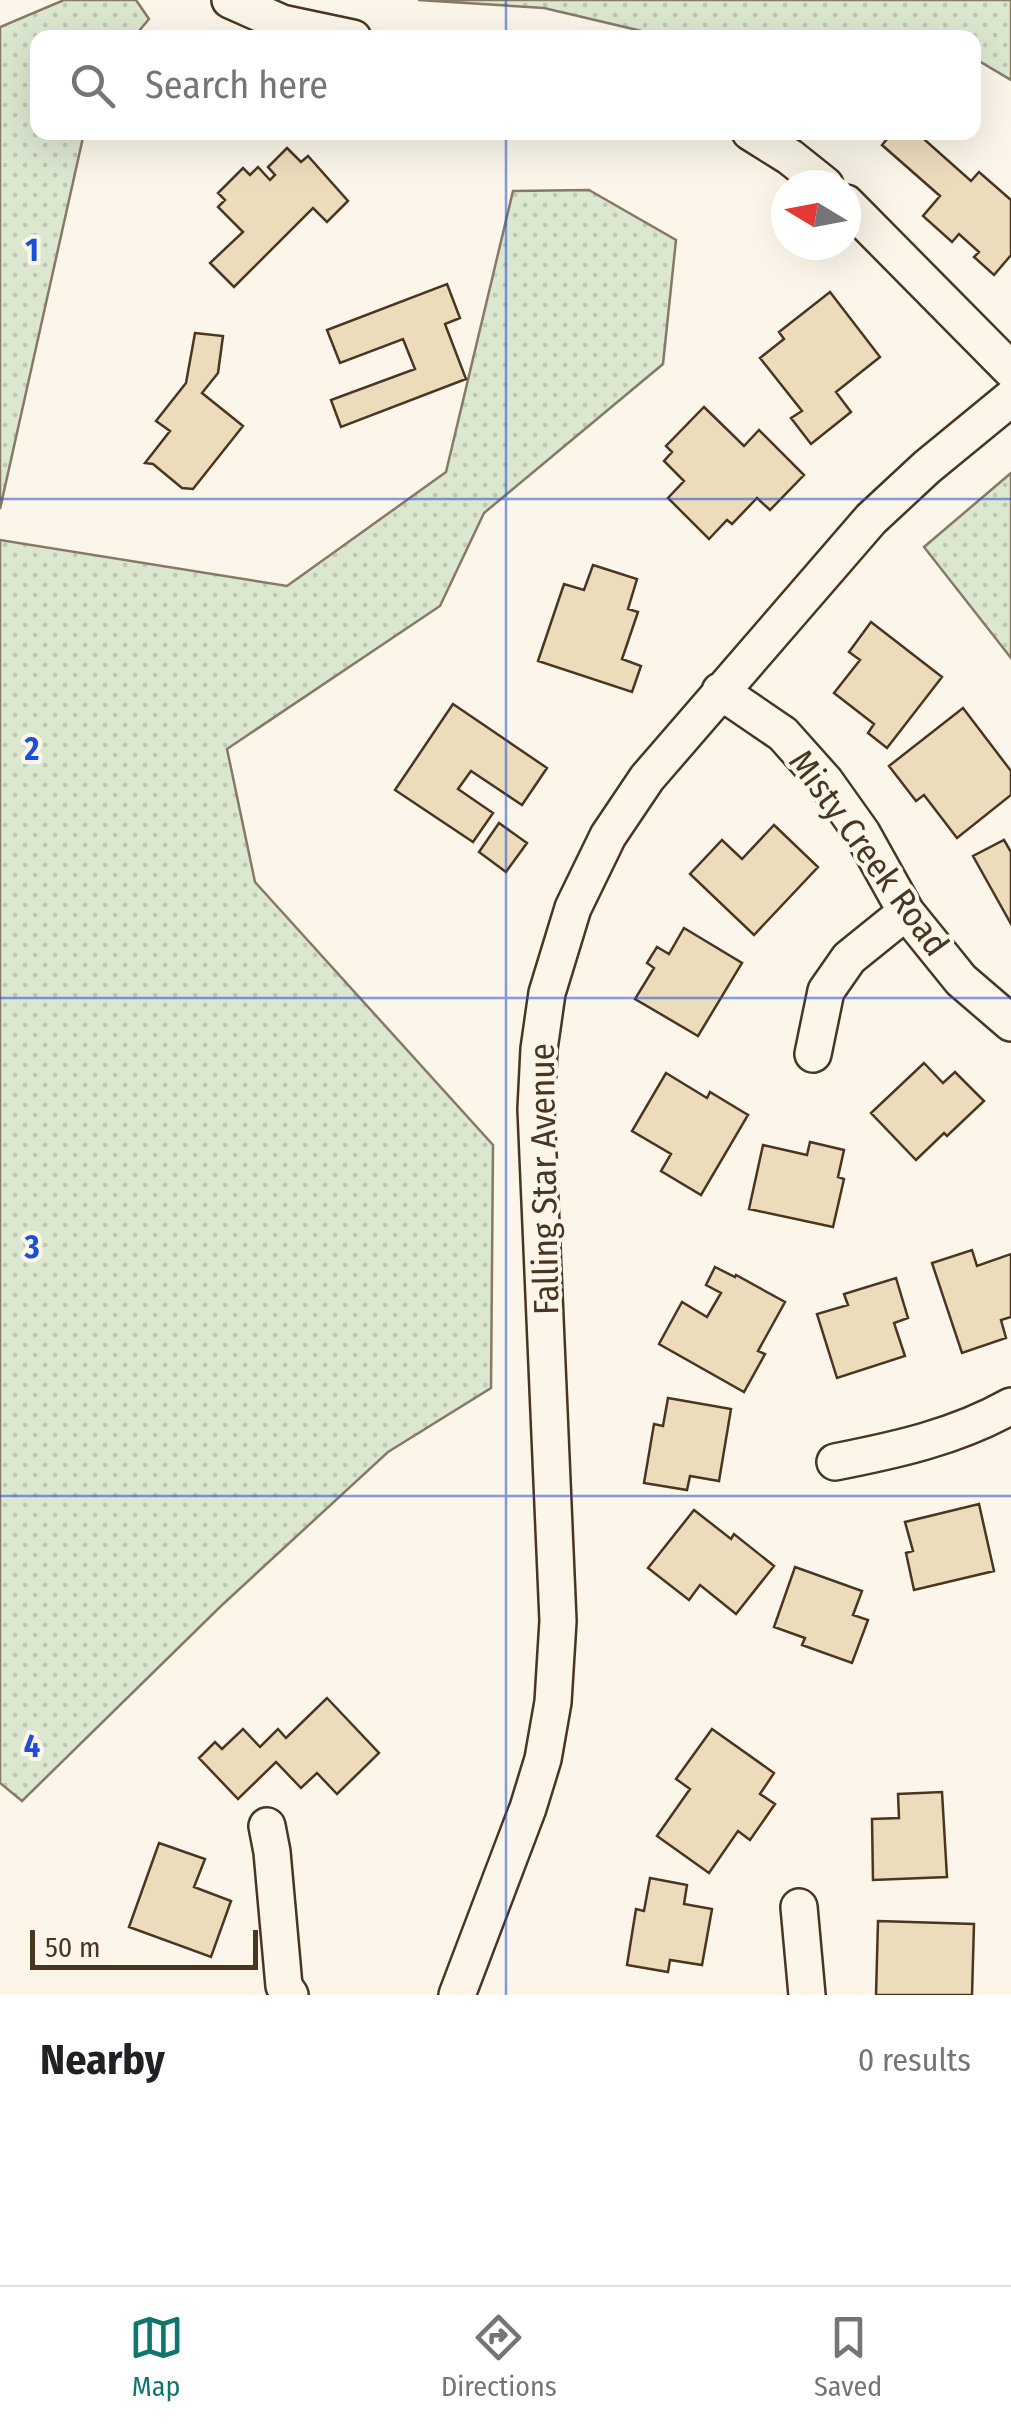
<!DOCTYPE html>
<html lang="en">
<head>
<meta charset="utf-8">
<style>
	:root { --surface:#fff; --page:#f6f6f6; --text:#202124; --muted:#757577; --line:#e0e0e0; --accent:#0f766e }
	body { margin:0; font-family:"Fira Sans Condensed",sans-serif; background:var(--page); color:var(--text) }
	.compass { position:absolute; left:771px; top:170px; width:90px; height:90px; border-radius:50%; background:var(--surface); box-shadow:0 10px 40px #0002; rotate:280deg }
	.scale { position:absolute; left:30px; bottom:25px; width:228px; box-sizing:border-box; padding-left:10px; border:5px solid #4a3520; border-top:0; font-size:28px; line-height:35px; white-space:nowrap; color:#4a3520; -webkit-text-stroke:8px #fbf6e9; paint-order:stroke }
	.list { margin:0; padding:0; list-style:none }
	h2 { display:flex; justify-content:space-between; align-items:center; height:130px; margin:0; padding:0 40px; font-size:42px }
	h2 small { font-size:32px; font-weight:400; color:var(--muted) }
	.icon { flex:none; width:55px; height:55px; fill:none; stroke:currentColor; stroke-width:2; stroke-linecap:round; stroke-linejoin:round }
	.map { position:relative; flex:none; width:1011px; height:1995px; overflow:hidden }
	.search { position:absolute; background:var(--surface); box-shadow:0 10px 40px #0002; left:30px; right:30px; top:30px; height:110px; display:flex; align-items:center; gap:25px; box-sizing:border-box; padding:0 35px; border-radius:20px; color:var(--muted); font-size:38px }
	.sheet { height:290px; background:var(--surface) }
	nav { display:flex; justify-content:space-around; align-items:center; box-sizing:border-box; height:140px; border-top:2px solid var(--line); background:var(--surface); font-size:28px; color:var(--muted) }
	nav a { display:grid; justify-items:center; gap:5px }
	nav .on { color:var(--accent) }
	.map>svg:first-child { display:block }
	.grass { fill:url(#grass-dots); stroke:#887966; stroke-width:2.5 }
	.building { fill:#ecdcbc; stroke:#4a3520; stroke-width:2.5 }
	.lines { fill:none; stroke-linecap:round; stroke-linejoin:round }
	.minor-casing { stroke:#4a3520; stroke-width:40 }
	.minor { stroke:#fbf6e9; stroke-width:35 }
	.grid { fill:none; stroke:#1d4ed8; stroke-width:2.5; stroke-opacity:0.55 }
	.labels { text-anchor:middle; stroke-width:8; stroke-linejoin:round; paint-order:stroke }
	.street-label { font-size:35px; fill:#4a3520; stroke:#fbf6e9 }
	.grid-label { font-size:32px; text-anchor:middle; font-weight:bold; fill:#1d4ed8; stroke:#fbf6e9; stroke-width:8; stroke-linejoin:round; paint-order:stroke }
</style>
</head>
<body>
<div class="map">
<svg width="1011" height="1995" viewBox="0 0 1011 1995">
	<defs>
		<pattern id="grass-dots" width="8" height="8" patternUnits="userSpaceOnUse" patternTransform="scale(2.5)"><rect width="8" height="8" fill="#dce7d0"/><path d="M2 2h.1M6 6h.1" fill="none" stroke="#bec7b2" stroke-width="1.8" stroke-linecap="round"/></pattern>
	</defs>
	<rect width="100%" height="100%" fill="#fbf6e9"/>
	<path class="grass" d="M64,0H136L149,19L134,37L38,38V132L84,133L0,509V27Z
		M418,0H1011V80L974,58V38L667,37L544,8Z
		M589,190L676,240L663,364L484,513L440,606L227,749L255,882L493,1145L491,1388L388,1452L221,1606L22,1801L0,1783V540L287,586L446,472L513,191Z
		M1011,473V658L924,547Z"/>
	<path class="building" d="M893,132H916L971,181L979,172L1011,200V255L994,275L974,257L979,252L959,234L952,242L923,216L940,196L882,145Z
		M287,148L301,162L308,156L348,201L327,222L313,208L234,287L210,263L243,232L218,207L225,200L218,193L243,168L250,175L258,167L270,180L275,175L268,167Z
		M447,284L460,318L445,324L466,379L341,427L331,400L415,369L403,339L340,363L327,330Z
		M830,292L880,357L836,392L851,412L811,444L791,418L802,411L760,358L784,339L779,332Z
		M195,333L223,336L218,373L202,393L243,426L193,489L182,488L153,464L145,463L170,431L156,421L186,383Z
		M704,407L744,446L759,430L804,475L770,510L757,498L732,524L727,520L709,539L668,498L684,481L664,461L672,452L666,446Z
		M593,565L637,579L628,609L638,612L622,659L641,666L632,692L538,661L564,584L584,590Z
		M871,622L942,677L887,748L868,733L874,724L834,693L860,660L849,652Z
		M453,704L547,768L522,805L471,771L458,789L493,813L473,842L395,790Z
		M963,708L1011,771V795L957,838L924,795L916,801L889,766Z
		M499,823L527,843L506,872L479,852Z
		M774,825L818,867L754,935L690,874L722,840L742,859Z
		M1004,840L1011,852V924L973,856Z
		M684,928L742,963L698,1036L635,999L654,968L647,963L657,947L669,954Z
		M924,1063L943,1083L955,1072L984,1101L947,1136L944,1133L916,1160L871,1113Z
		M666,1073L707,1098L710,1092L748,1115L701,1195L661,1171L671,1154L632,1131Z
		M810,1142L844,1150L838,1177L844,1179L833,1227L749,1209L763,1145L807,1155Z
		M972,1250L977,1266L1011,1254V1317L1001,1320L1006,1338L962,1353L932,1263Z
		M715,1267L735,1277L736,1275L785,1302L758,1351L765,1354L744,1392L659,1344L682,1302L707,1317L721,1293L706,1285Z
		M896,1278L908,1318L894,1323L905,1356L837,1378L817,1314L848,1305L844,1294Z
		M668,1398L731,1409L719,1481L690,1476L687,1490L644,1483L654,1424L663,1426Z
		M979,1504L994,1571L914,1590L906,1553L913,1551L905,1522Z
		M694,1510L731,1539L734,1534L774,1566L736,1614L700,1585L689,1600L648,1568Z
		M795,1567L862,1591L853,1615L868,1620L852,1663L802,1645L805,1638L774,1627Z
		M327,1698L379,1753L337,1794L317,1773L301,1788L276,1762L238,1799L199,1758L215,1742L222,1749L243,1729L260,1747L278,1729L286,1738Z
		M712,1729L774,1773L760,1794L775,1804L750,1840L738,1831L709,1873L657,1836L690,1789L676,1779Z
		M942,1792L947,1877L873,1880L872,1819L899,1818L898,1794Z
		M159,1843L205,1859L194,1887L231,1901L211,1957L129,1927Z
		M650,1878L687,1885L684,1904L712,1909L702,1965L670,1960L668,1972L627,1965L636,1909L644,1911Z
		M878,1921L974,1924L972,1995H876Z"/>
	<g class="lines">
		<g class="minor-casing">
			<path id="minor" d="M230,0L282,23L353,38
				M750,132L790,157L825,185
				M846,203L1011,370
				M720,691L783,734L825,781L862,833L906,912L961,980L1011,1023
				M813,1054L826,991L849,958L906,912
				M835,1462C896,1450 956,1437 1011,1406
				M267,1826L272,1852L284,1986L290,1995
				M799,1907L807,1995
				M457,1995L528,1808L543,1759L553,1702L558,1621L536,1109L539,1049L547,993L573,908L608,836L647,778L871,519L927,467L1011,398"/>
		</g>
		<use href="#minor" class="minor"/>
	</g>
	<path class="grid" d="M506,0V38M506,132V1995M0,499H1011M0,998H1011M0,1496H1011"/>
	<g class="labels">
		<g class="street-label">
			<text transform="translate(869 853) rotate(54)" y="12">Misty Creek Road</text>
			<text transform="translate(544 1179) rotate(-91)" y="12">Falling Star Avenue</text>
		</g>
	</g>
	<g class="grid-label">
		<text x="32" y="261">1</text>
		<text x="32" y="760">2</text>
		<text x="32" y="1258">3</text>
		<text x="32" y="1757">4</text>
	</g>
</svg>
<svg class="compass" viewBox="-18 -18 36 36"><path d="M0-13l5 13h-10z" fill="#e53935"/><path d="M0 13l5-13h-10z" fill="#757577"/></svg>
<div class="scale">50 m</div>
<div class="search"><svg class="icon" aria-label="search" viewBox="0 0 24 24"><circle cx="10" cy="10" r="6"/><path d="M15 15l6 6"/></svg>Search here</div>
</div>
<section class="sheet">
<h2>Nearby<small>0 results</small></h2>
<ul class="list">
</ul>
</section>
<nav>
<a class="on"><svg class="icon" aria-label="map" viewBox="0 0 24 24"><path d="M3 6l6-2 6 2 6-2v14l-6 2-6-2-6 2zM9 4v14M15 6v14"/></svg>Map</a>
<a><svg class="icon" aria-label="directions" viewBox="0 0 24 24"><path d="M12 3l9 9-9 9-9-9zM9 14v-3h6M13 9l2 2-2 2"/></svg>Directions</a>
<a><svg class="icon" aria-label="saved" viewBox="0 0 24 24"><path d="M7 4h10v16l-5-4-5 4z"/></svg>Saved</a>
</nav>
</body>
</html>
